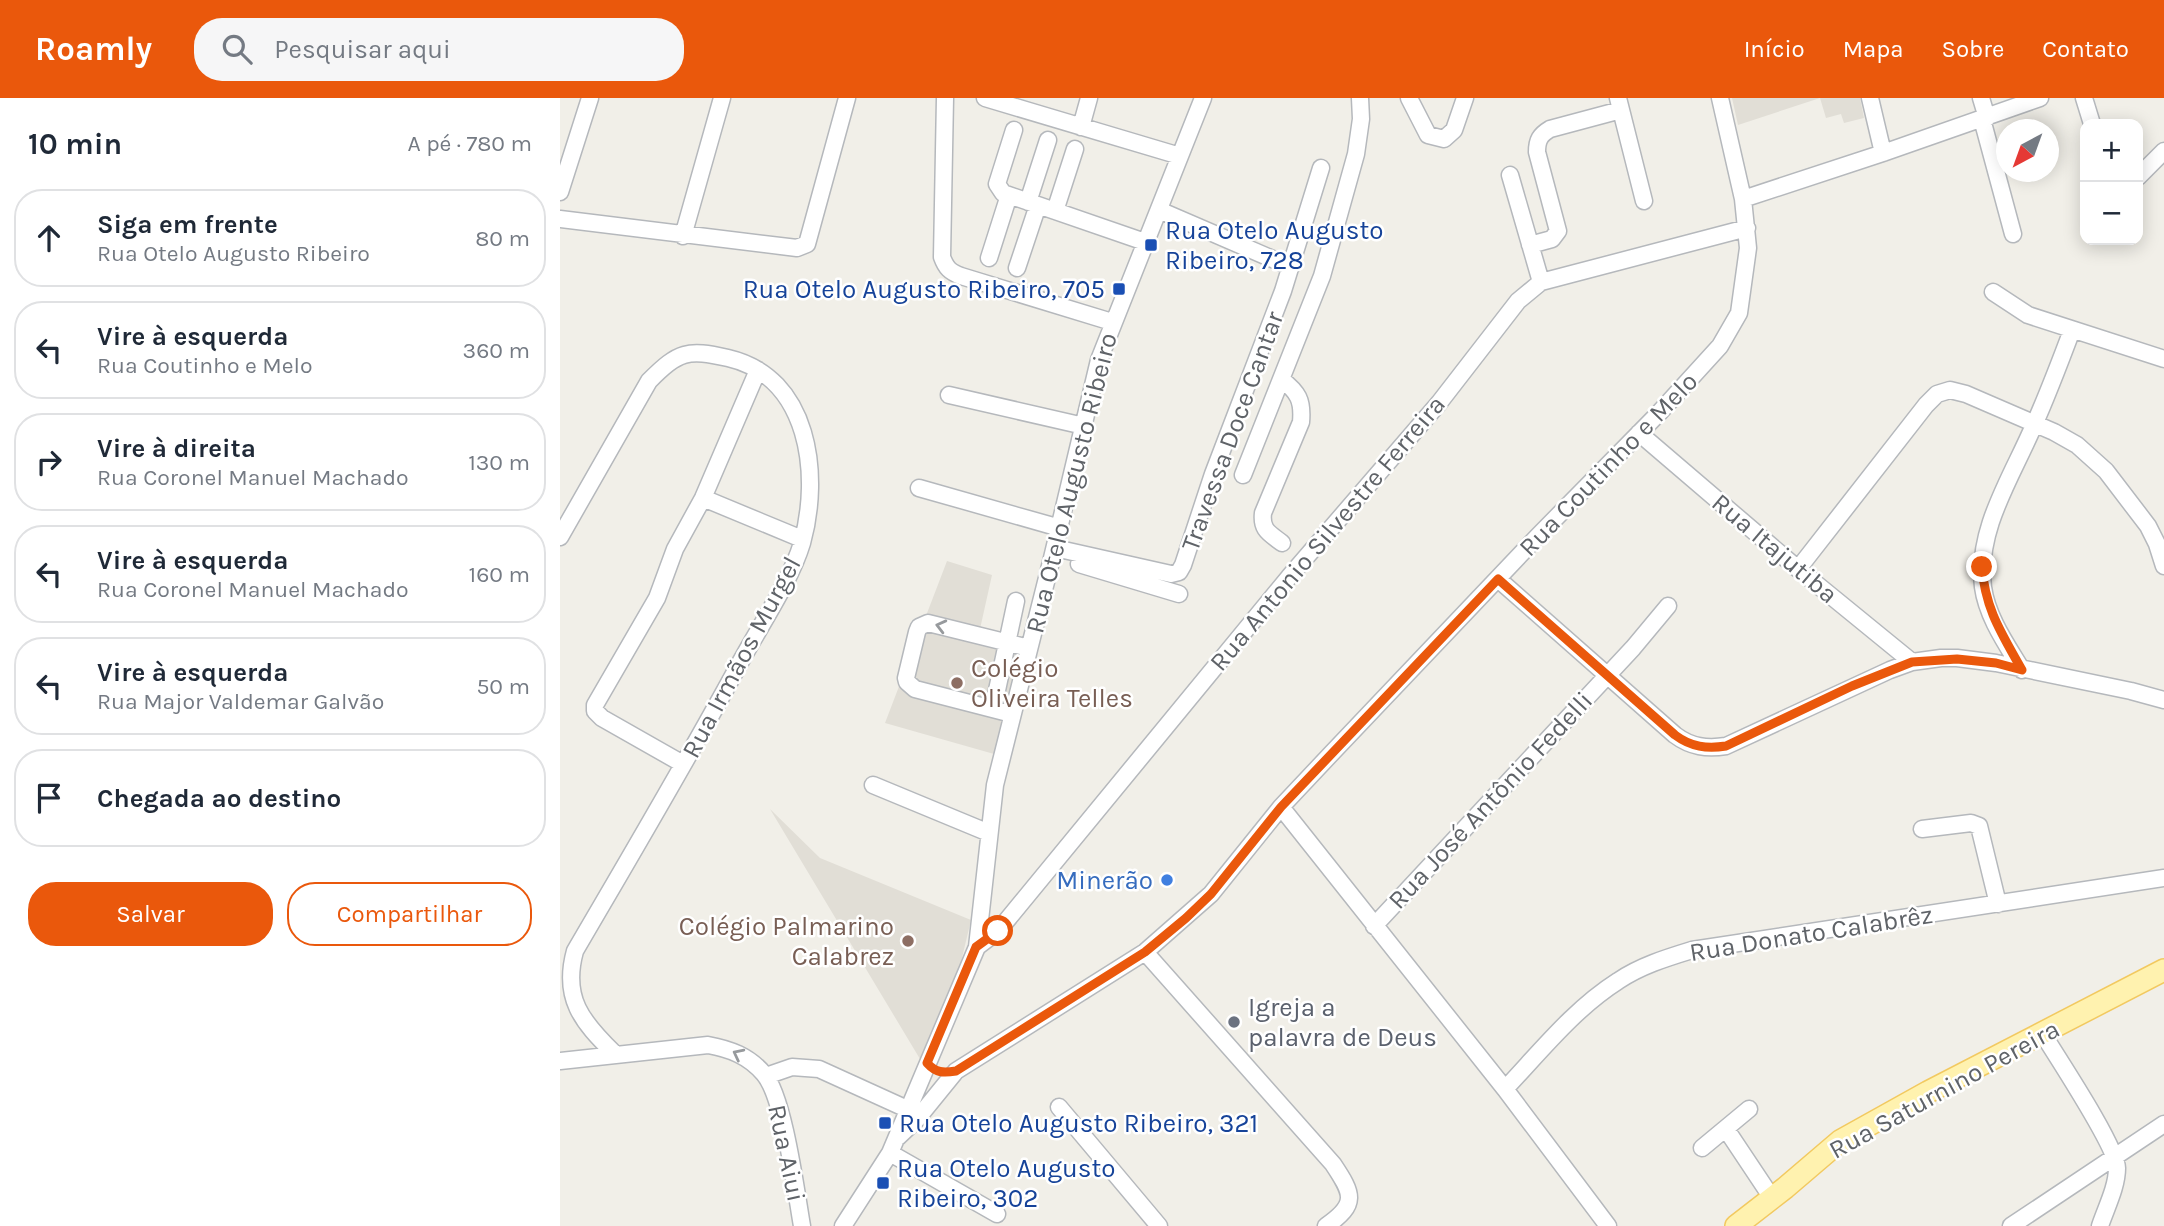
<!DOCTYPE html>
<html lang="pt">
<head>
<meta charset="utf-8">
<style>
	:root { --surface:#fff; --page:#f6f6f7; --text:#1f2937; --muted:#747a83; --line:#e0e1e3; --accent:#ea580c }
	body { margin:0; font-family:Karla,sans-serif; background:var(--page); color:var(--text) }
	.controls { position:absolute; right:21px; top:21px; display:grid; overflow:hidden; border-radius:14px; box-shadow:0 4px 18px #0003 }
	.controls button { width:63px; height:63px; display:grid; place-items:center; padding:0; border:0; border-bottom:2px solid var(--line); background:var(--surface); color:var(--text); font:35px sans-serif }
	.compass { position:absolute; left:1436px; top:21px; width:63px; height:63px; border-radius:50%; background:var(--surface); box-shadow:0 4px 18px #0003; rotate:221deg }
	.stop { position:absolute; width:21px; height:21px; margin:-16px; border:5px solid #ea580c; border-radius:50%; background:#fff }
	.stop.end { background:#ea580c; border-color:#fff; box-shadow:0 2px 7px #0008 }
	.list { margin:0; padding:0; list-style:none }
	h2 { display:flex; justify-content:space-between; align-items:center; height:91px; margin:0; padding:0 28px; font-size:30px }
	h2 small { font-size:23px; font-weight:400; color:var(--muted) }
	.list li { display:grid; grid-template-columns:46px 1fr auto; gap:21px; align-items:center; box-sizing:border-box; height:98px; margin:0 14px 14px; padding:0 14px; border:2px solid var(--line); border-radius:28px }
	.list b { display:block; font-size:26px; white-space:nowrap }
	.list p { margin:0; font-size:23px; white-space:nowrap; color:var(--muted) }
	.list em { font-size:23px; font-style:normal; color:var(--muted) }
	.actions { display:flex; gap:14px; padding:21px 28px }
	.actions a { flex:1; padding:16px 0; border:2px solid var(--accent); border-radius:28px; text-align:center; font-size:24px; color:var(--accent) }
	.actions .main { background:var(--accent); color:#fff }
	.icon { flex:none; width:38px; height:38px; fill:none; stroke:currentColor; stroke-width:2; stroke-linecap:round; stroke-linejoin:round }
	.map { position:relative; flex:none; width:1604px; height:1128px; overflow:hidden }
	header { display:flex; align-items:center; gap:42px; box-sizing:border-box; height:98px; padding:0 35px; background:var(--accent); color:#fff }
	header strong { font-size:33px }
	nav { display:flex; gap:38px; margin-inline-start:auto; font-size:24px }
	.search { width:490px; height:63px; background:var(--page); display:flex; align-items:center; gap:18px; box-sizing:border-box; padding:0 24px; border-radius:28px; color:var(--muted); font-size:26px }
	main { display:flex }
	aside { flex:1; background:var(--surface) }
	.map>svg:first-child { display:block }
	.education { fill:#e1ded6 }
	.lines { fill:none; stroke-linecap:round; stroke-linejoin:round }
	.minor-casing { stroke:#b5b8bc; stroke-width:19 }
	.major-casing { stroke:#f2c960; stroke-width:24 }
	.minor { stroke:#fff; stroke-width:16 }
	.major { stroke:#fff2af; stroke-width:21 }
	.oneway { stroke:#979a9d }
	.route { stroke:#ea580c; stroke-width:9 }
	.transit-dot { fill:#1a4fb4; stroke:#fff; stroke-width:2.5 }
	.education-dot { fill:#8d6e63; stroke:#fff; stroke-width:2.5 }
	.shop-dot { fill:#3f7fe0; stroke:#fff; stroke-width:2.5 }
	.worship-dot { fill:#6b7280; stroke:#fff; stroke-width:2.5 }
	.labels { text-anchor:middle; stroke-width:5; stroke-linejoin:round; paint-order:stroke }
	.transit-label { font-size:26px; fill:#164399; stroke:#fff; text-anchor:start }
	.street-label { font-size:26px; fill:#5f6368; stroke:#fff }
	.education-label { font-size:26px; fill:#785e54; stroke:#fff; text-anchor:start }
	.shop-label { font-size:26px; fill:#366cbe; stroke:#fff; text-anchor:end }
	.worship-label { font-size:26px; fill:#5b616d; stroke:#fff; text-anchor:start }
</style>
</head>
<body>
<header>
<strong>Roamly</strong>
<div class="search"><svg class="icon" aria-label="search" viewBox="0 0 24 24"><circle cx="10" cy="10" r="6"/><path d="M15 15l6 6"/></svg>Pesquisar aqui</div>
<nav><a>Início</a><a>Mapa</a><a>Sobre</a><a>Contato</a></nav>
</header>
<main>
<aside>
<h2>10 min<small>A pé · 780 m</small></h2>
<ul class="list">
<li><svg class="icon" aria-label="ahead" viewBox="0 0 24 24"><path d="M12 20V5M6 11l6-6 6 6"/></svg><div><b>Siga em frente</b><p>Rua Otelo Augusto Ribeiro</p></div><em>80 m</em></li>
<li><svg class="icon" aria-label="left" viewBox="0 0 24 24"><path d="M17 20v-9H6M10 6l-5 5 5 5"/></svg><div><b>Vire à esquerda</b><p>Rua Coutinho e Melo</p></div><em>360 m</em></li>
<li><svg class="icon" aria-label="right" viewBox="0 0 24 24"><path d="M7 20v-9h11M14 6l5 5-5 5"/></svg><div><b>Vire à direita</b><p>Rua Coronel Manuel Machado</p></div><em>130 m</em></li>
<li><svg class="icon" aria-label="left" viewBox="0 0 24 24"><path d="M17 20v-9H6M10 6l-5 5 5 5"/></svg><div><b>Vire à esquerda</b><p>Rua Coronel Manuel Machado</p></div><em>160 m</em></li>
<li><svg class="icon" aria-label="left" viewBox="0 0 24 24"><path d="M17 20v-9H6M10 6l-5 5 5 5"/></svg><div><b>Vire à esquerda</b><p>Rua Major Valdemar Galvão</p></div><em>50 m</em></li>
<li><svg class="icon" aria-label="arrive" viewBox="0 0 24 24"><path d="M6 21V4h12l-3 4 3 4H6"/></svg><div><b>Chegada ao destino</b></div></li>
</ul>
<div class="actions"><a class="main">Salvar</a><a>Compartilhar</a></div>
</aside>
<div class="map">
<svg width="1604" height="1128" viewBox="0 0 1604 1128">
	<rect width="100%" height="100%" fill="#f1efe8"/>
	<path class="education" d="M1172,0H1300L1304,20L1284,25L1281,16L1266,20L1260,0L1178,27Z
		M387,463L432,477L420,531L465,544L434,656L325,625Z
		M210,711L260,760L411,822L401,864L360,961Z"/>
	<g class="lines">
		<g class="minor-casing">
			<path id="minor" d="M385,0L382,159C386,170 390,174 401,178L552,224
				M425,0L620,58
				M849,0L868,37L884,41L894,32L905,0
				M1058,0L1084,103
				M1310,0L1323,55
				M1421,0L1427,20
				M1524,0L1532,26
				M1422,21L1453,136
				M521,29L529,0
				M454,32L437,86L443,95L585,144
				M950,77L981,184
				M1578,79L1604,53
				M0,94L30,0
				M1183,101L1323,55L1480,0
				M468,104L488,42
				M599,112L731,169
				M495,113L515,51
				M0,121L237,150L247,146L287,0
				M123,138L162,0
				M970,147L992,141L998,133L977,54C977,42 980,37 990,31L1061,12
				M429,160L449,97
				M457,170L478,107
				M1433,194L1468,217L1604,261
				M721,281C738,294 743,302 741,324L703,415C701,432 709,435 722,445
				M389,297L524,328
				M1079,335L1238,471L1352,564
				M683,377L762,178L796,56L801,21L800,0
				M359,390L500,430
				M143,400L242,441
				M0,439L89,283C119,253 127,251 168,260C250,279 261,377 242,445C231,482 200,528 181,563C128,661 71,757 15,853C2,900 22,924 54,955
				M495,450L611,476L619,474L623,467L653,376L723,193L761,70
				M519,466L619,496
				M1238,471L1366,307L1377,296L1390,292L1406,296L1494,334L1517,347L1546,373L1588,428L1597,446L1604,468
				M938,481L1115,637C1131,649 1147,651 1166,648L1330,572L1352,564L1381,560H1397L1436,565L1571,593L1604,602
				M1462,572C1447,547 1427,519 1423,489C1416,431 1452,379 1474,327C1488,296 1500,264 1512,232
				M433,611L456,503
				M452,616L355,591L347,584L346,580L357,534L359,529L368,525L469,550
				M123,666L42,620L35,613V607L97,500L115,451L143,400L198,272
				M313,687L429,735
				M721,709L945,991L1048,1128
				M1362,731L1411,725L1419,728L1438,806
				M814,828L1073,550L1108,508
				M417,849L438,833L729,479L879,305L958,203L981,184L1187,130
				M585,854L773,1066C793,1096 798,1106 766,1128
				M1483,936C1497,959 1557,1049 1557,1070C1557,1089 1546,1110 1540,1128
				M0,963L148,947C170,951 189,958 204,976C224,999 236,1094 242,1128
				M206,978L232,969L259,971L347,1011
				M945,991C980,954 1014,911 1058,883C1080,868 1106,860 1132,852L1604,780
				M499,1009L599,1128
				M1166,1031L1212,1100
				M338,1039L357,1021L396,973L585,854L651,796L721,709L769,658L978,438L1099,315L1160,248L1179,215L1188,150L1183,101L1160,0
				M1142,1050L1189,1011
				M330,1055L437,1116
				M283,1128L330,1055L417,849L435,687L492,460L539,262L643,0
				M1451,1128L1604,1026"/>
		</g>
		<g class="major-casing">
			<path id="major" d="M1176,1128L1225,1090L1280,1043L1368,994L1604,872"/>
		</g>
		<use href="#minor" class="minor"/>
		<use href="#major" class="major"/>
	</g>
	<defs><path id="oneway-chevron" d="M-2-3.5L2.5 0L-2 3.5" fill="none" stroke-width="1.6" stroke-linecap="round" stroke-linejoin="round" transform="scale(1.75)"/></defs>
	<g class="oneway">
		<use href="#oneway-chevron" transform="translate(381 528) rotate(-166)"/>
		<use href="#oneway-chevron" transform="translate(178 956) rotate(-153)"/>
	</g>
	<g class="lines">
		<path class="route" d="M438,833L416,849L367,965C376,975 383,975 396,973L585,854L626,820L651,796L721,709L938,481L1115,637C1131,649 1147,651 1166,648L1292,588L1352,564L1397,561L1436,565L1462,572C1442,536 1425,511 1422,469"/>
	</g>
	<g class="transit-dot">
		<rect x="584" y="140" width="14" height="14" rx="3.5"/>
		<rect x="552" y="184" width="14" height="14" rx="3.5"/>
		<rect x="318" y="1018" width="14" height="14" rx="3.5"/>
		<rect x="316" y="1078" width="14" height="14" rx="3.5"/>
	</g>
	<g class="education-dot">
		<circle cx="397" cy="585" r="7"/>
		<circle cx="348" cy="843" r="7"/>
	</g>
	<circle class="shop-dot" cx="607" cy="782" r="7"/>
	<circle class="worship-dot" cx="674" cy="924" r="7"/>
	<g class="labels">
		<g class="transit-label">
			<text x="605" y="141">Rua Otelo Augusto<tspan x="605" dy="30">Ribeiro, 728</tspan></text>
			<text x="545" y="200" text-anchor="end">Rua Otelo Augusto Ribeiro, 705</text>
			<text x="339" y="1034">Rua Otelo Augusto Ribeiro, 321</text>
			<text x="337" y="1079">Rua Otelo Augusto<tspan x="337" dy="30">Ribeiro, 302</tspan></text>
		</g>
		<g class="street-label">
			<text transform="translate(672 333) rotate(-70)" y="9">Travessa Doce Cantar</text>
			<text transform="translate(1048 366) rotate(-46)" y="9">Rua Coutinho e Melo</text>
			<text transform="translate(511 385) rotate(-76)" y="9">Rua Otelo Augusto Ribeiro</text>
			<text transform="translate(767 435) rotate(-50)" y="9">Rua Antonio Silvestre Ferreira</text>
			<text transform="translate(1215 450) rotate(40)" y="9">Rua Itajutiba</text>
			<text transform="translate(181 559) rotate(-62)" y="9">Rua Irmãos Murgel</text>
			<text transform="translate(930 702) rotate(-47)" y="9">Rua José Antônio Fedelli</text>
			<text transform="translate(1251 835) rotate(-9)" y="9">Rua Donato Calabrêz</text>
			<text transform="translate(1384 991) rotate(-29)" y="9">Rua Saturnino Pereira</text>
			<text transform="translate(227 1055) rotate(78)" y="9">Rua Aiui</text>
		</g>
		<g class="education-label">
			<text x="411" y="579">Colégio<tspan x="411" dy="30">Oliveira Telles</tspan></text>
			<text x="334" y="837" text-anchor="end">Colégio Palmarino<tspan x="334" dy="30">Calabrez</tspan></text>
		</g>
		<g class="shop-label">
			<text x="593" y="791">Minerão</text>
		</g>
		<g class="worship-label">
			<text x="688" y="918">Igreja a<tspan x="688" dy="30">palavra de Deus</tspan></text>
		</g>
	</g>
</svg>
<div class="controls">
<button>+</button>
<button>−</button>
</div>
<svg class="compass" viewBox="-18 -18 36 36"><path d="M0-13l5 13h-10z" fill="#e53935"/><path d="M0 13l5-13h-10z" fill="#747a83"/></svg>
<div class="stop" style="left:438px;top:833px"></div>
<div class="stop end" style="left:1422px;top:469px"></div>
</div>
</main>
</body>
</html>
